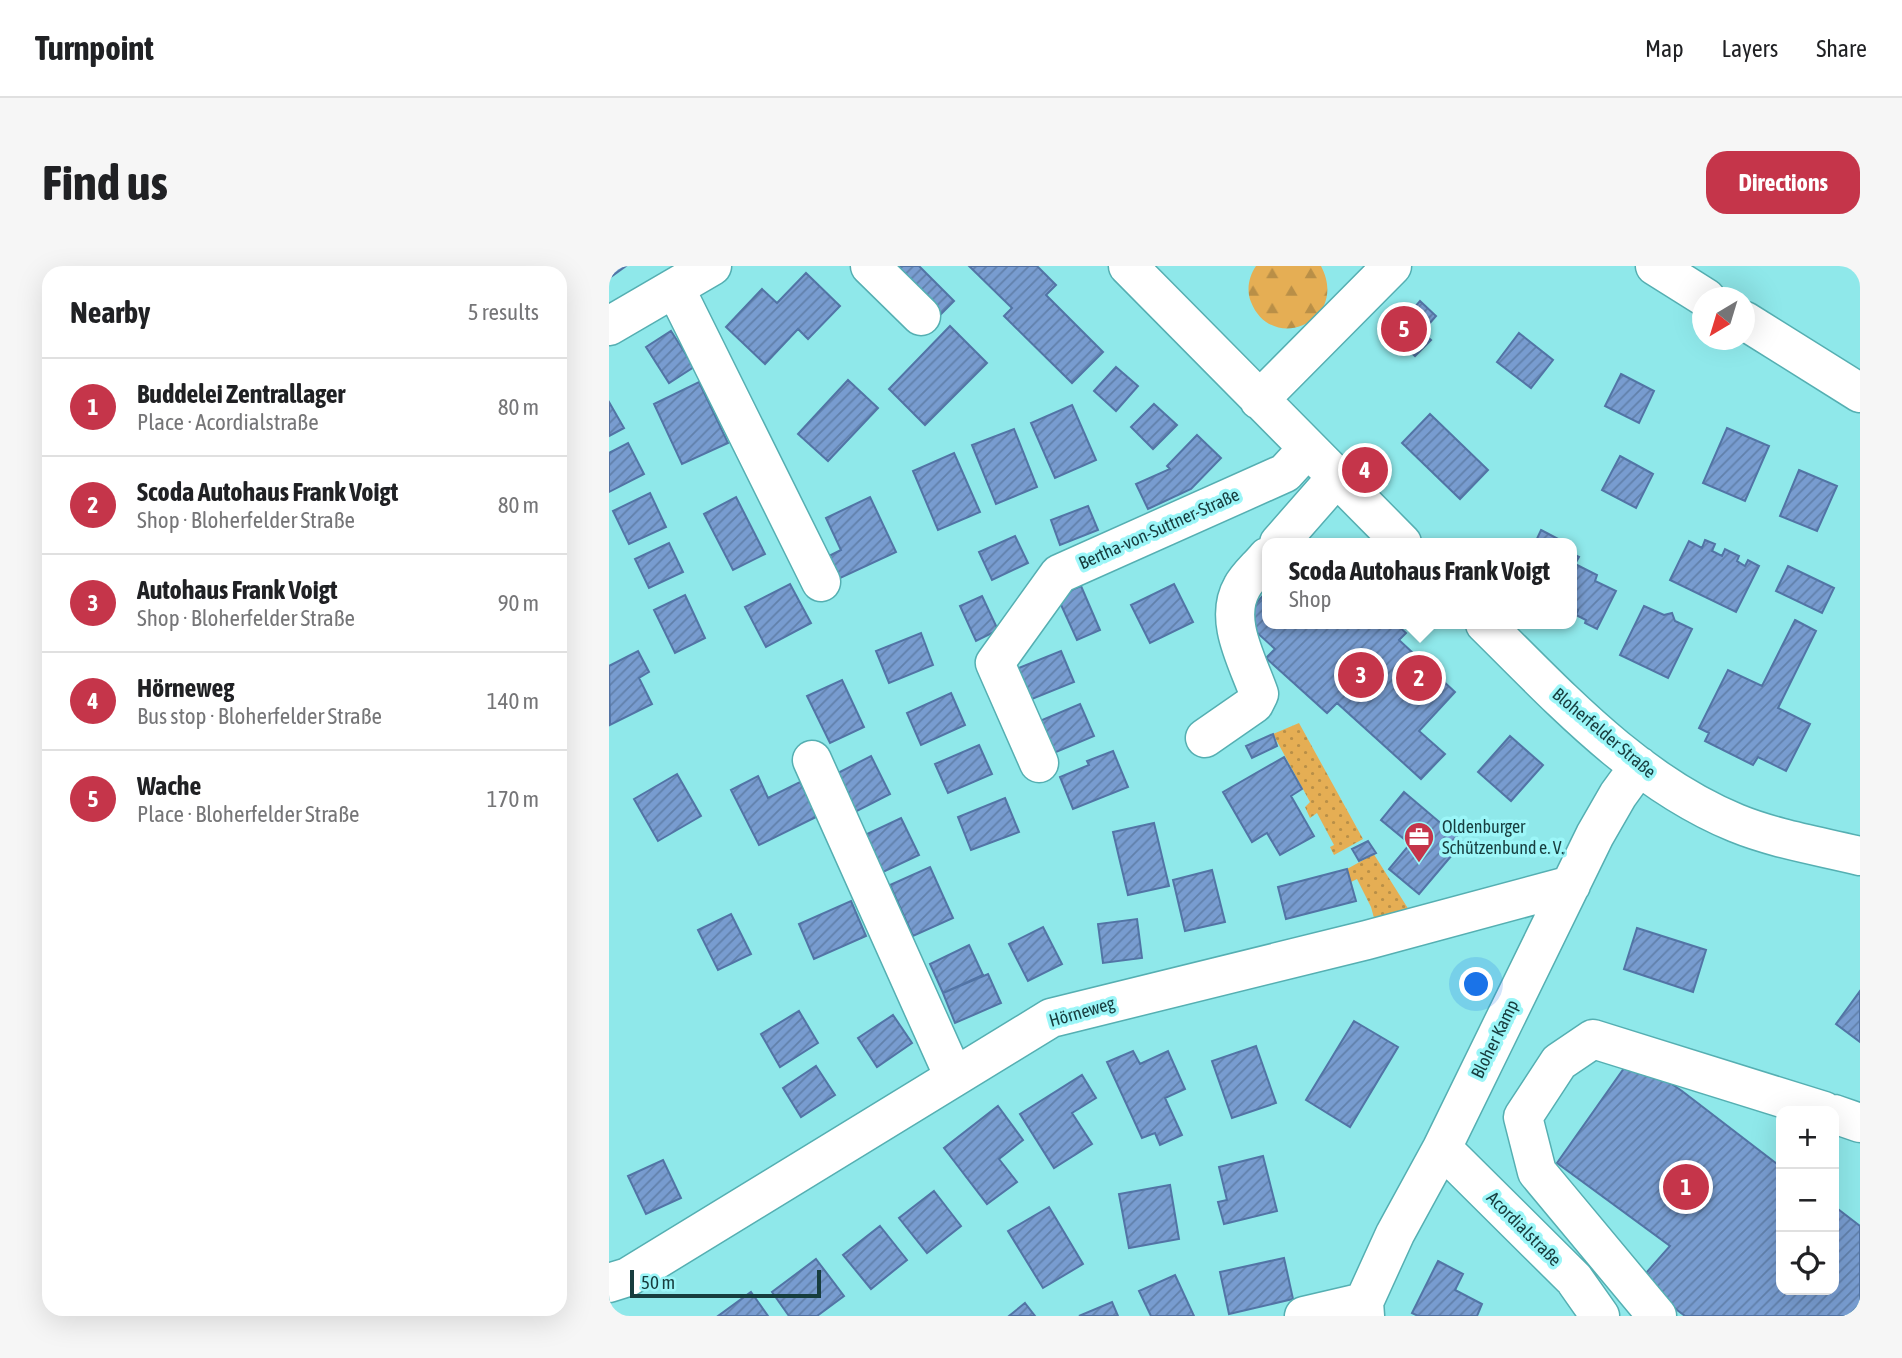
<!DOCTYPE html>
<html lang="en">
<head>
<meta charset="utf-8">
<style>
	:root { --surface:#fff; --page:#f6f6f6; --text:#202124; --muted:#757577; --line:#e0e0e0; --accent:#c5354a }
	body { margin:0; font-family:"Asap Condensed",sans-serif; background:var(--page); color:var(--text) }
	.controls { position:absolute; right:21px; bottom:21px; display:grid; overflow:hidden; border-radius:14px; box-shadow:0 7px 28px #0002 }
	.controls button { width:63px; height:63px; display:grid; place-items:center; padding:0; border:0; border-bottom:2px solid var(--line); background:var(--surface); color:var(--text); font:35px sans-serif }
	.compass { position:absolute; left:1083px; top:21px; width:63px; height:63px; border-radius:50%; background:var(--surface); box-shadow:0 7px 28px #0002; rotate:218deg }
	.scale { position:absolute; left:21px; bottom:18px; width:191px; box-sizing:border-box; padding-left:7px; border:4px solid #173d3e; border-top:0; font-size:19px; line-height:24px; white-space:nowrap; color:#173d3e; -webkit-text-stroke:5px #9cf6f8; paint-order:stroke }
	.you { position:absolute; left:868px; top:719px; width:24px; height:24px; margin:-18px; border:5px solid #fff; border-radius:50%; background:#1a73e8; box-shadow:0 0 0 10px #1a73e833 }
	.badge { display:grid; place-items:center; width:46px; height:46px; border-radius:50%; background:var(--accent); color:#fff; font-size:23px; font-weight:700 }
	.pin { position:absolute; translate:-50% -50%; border:4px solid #fff; box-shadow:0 2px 7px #0006 }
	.popup { position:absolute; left:653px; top:272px; width:315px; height:91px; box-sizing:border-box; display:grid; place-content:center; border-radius:14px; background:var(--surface); filter:drop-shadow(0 2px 5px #0005); font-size:23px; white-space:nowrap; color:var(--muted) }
	.popup b { font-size:26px; color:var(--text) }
	.popup::after { content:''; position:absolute; left:50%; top:100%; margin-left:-14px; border:14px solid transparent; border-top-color:var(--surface) }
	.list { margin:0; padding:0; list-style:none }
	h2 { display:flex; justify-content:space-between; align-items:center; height:91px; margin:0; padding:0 28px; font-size:30px }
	h2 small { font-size:23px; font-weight:400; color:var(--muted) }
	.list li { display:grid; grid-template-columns:46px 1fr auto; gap:21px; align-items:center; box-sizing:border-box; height:98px; padding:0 28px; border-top:2px solid var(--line) }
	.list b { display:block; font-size:26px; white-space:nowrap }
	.list p { margin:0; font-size:23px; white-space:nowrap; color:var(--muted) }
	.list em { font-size:23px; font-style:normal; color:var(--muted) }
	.icon { flex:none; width:38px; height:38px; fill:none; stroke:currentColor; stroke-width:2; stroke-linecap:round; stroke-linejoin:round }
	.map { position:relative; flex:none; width:1251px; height:1050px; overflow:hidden; border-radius:21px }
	header { display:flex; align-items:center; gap:42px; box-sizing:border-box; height:98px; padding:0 35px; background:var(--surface); border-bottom:2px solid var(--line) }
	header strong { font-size:33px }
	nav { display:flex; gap:38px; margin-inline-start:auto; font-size:24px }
	.intro { display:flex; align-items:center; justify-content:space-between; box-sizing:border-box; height:168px; padding:0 42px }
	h1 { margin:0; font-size:49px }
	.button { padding:18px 32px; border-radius:21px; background:var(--accent); color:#fff; font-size:24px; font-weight:700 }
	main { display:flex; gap:42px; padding:0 42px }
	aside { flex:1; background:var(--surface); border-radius:21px; box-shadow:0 7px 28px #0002 }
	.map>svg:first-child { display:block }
	.forest { fill:url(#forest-firs) }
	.park { fill:url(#park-dots) }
	.building { fill:url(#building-hatch); stroke:#5274a5; stroke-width:2 }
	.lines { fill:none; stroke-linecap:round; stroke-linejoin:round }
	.minor-casing { stroke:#55afb2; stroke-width:41 }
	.minor { stroke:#fff; stroke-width:38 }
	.labels { text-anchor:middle; stroke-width:7; stroke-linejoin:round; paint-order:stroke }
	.street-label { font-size:18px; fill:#173d3e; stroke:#9cf6f8 }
	.poi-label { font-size:18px; fill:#173d3e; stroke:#9cf6f8; text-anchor:start }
</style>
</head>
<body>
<header>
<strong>Turnpoint</strong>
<nav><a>Map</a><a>Layers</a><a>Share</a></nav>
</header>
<div class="intro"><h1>Find us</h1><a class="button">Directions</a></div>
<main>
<aside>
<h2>Nearby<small>5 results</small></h2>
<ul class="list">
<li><span class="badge">1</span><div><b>Buddelei Zentrallager</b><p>Place · Acordialstraße</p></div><em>80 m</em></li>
<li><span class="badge">2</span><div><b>Scoda Autohaus Frank Voigt</b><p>Shop · Bloherfelder Straße</p></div><em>80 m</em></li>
<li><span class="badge">3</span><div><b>Autohaus Frank Voigt</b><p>Shop · Bloherfelder Straße</p></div><em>90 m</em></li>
<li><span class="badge">4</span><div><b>Hörneweg</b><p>Bus stop · Bloherfelder Straße</p></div><em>140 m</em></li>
<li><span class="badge">5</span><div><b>Wache</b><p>Place · Bloherfelder Straße</p></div><em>170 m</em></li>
</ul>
</aside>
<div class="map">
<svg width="1251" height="1050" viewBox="0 0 1251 1050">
	<defs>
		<pattern id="forest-firs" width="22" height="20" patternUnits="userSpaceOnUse" patternTransform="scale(1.75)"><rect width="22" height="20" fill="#e5ae54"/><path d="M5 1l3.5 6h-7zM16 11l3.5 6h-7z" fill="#b98f47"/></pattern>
		<pattern id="park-dots" width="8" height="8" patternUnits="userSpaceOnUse" patternTransform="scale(1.75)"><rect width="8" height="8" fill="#e5ae54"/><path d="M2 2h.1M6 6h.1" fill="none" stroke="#b98f47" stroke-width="1.8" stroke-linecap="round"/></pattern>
		<pattern id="building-hatch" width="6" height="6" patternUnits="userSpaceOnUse" patternTransform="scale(1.75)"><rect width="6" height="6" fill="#789cd0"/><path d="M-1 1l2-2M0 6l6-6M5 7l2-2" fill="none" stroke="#6180aa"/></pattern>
	</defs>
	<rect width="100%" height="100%" fill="#8fe8ea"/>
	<path class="forest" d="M647,0H712C741,55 663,89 642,36C637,24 640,10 647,0Z"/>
	<path class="park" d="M690,457L754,573L725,589L721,581L725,579L708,547L701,552L696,541L701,536L664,468Z
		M765,588L766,590L805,652L768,663L762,641L748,613L742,616L738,603Z"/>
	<path class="building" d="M0,0H17L3,10Z
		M282,0H310L345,35L331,49Z
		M360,0H428L447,19L437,29L494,86L463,117L395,50L403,42Z
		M197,7L231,40L199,73L189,63L156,98L117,61L153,23L168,37Z
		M811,35L827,50L813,66L822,74L806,90L774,61L792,41L800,48Z
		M341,60L378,97L316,159L280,123Z
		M62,65L85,101L60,117L37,81Z
		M910,67L944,94L922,122L888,96Z
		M507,101L529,120L507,145L485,125Z
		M1012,108L1045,125L1030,157L996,140Z
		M239,114L269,142L219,195L189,168Z
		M90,116L119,177L73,198L45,138Z
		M0,136L15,162L0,170Z
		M545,138L568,159L544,183L522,161Z
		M463,139L487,194L446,212L422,157Z
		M821,148L879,204L851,233L793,177Z
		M1118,162L1160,180L1136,235L1094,217Z
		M405,163L428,221L387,238L363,179Z
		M588,169L612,192L582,223L539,243L527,218L561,203L558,200Z
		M19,177L35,208L0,226V187Z
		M345,187L371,246L329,264L304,205Z
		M1011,190L1044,208L1027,242L993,224Z
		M1190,204L1228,220L1208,265L1171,250Z
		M41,227L57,261L20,278L4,245Z
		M127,231L156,288L124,304L95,248Z
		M261,231L287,286L229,313L218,291L232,284L217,252Z
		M479,240L489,264L451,279L442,254Z
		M932,264L953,275L952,277H926Z
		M406,270L419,297L383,314L370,286Z
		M1096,274L1106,278L1103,285L1113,290L1116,283L1130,290L1128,295L1136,300L1139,294L1150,300L1127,346L1061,314L1080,275L1093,282Z
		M60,277L74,306L40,322L26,293Z
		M962,287L970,291L966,298L988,309L986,315L1007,325L988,363L976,357L977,354L967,349L969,344L962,341Z
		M1179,300L1225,322L1213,347L1167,325Z
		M181,318L202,357L157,381L136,341Z
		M565,318L584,356L541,377L522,339Z
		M472,320L491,364L468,374L448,330Z
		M658,325V358H787L797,367L790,374L846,426L810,465L836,488L812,513L728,437L718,447L657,392L666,383L633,353Z
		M76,329L96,372L66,387L45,344Z
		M373,330L389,364L367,375L351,340Z
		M1035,340L1055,349L1063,347L1066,355L1083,363L1059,412L1011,389Z
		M1186,354L1207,365L1169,442L1201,458L1177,505L1149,491L1144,499L1096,475L1100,467L1090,462L1119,404L1153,420Z
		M312,367L324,399L280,417L267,385Z
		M29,385L40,406L30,412L43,438L1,459L0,400Z
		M452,385L465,416L418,435L405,404Z
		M233,414L255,461L221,477L198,430Z
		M342,427L356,459L312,479L298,447Z
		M471,438L485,470L440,489L426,457Z
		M664,468L668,480L643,492L637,480Z
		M901,470L934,499L902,535L869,506Z
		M370,479L383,508L339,527L326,498Z
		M504,485L519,521L464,543L451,511L480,499L478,495Z
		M262,490L281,528L246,546L227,508Z
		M675,491L693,523L682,530L705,570L671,589L658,567L643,576L614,526Z
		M68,508L92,550L49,575L25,533Z
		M149,510L159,532L191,516L209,550L150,579L122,524Z
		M795,526L854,576L810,628L780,603L801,578L772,554Z
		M396,532L410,566L362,584L349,551Z
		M292,552L310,589L274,606L256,569Z
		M545,557L560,620L519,629L504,566Z
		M759,575L767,587L750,595L743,583Z
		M321,601L344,652L304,670L281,619Z
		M738,603L747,635L677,653L669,621Z
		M603,604L616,656L576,665L564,614Z
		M242,635L257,670L205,693L190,658Z
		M122,648L142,688L109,704L89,664Z
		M528,653L533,692L494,697L489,658Z
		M434,661L453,698L419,715L400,678Z
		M1028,662L1097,684L1084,726L1015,703Z
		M360,679L374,709L334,727L321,698Z
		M379,708L392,737L346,757L334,727Z
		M1251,725V776L1227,758Z
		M190,745L209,777L171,801L152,768Z
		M284,749L303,777L268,801L249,772Z
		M745,755L789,781L741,861L697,834Z
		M647,780L667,837L623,852L603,795Z
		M524,785L531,798L559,785L576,823L556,832L573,869L551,879L546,867L533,872L498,796Z
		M1023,791L1073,825L1172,901V1024H1225V940L1251,960V1050H1076L1030,1015L1061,980L948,897Z
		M207,800L226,829L192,851L174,822Z
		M473,809L487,832L463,847L483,878L445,902L411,848Z
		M389,840L414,874L390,893L408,916L378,938L335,882Z
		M654,890L668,945L615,958L609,936L618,934L610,901Z
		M54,894L72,932L37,948L19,910Z
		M561,919L570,973L520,982L510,928Z
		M325,925L352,960L318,987L290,952Z
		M440,941L474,998L434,1022L399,965Z
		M271,960L298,994L262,1023L234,989Z
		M675,992L684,1033L620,1048L611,1006Z
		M207,993L235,1030L208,1050H180L163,1026Z
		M829,995L854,1008L846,1024L873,1038L868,1050H809L803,1047Z
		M566,1009L585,1050H542L530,1025Z
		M142,1026L159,1050H109Z
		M503,1036L509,1050H470Z
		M416,1037L426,1050H400Z"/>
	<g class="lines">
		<g class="minor-casing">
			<path id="minor" d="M261,0L312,50
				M519,0L793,277
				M1046,0L1097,32
				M66,22L212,316
				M1136,55L1251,127
				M0,60L103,0
				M650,134L783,0
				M670,277L727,212
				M876,358C951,432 1027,516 1127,557C1166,573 1210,580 1251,590
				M596,472L645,438L650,428C639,396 614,354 633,321C638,311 650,301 658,291
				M203,494L345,811
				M430,497L386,397L450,308L676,207L698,183
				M1225,848L1251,857
				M833,882L965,1013L991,1050
				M0,1017L19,1011L442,752L758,674L962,619
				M695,1050L755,1036
				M756,1050L755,1036L786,968L833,882L986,569L1009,529L1030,500
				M1048,1050L928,906L914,851L950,796L984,773L1215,845"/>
		</g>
		<use href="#minor" class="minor"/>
	</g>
	<defs>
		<g id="office-pin" transform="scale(1.575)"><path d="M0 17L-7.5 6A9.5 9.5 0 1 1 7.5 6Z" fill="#c5354a" stroke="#9cf6f8"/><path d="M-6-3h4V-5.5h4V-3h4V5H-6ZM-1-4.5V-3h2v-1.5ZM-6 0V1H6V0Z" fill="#fff"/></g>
	</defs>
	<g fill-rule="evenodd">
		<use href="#office-pin" x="810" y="571"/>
	</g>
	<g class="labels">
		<g class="street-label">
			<text transform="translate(550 263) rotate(-24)" y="6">Bertha-von-Suttner-Straße</text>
			<text transform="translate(995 467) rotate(40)" y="6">Bloherfelder Straße</text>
			<text transform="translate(473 746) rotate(-16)" y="6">Hörneweg</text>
			<text transform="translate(886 773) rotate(-64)" y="6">Bloher Kamp</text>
			<text transform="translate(915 963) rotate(45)" y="6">Acordialstraße</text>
		</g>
		<g class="poi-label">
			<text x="833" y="567">Oldenburger<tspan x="833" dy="21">Schützenbund e. V.</tspan></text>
		</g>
	</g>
</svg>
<div class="controls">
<button>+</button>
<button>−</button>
<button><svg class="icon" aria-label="locate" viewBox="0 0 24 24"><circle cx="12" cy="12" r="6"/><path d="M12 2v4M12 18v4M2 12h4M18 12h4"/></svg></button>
</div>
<svg class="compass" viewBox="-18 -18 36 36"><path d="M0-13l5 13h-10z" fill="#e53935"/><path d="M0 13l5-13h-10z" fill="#757577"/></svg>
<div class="scale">50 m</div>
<div class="you"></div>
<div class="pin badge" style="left:1077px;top:921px">1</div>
<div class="pin badge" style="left:810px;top:412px">2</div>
<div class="popup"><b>Scoda Autohaus Frank Voigt</b>Shop</div>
<div class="pin badge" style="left:752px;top:409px">3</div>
<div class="pin badge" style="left:756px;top:204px">4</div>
<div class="pin badge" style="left:795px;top:63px">5</div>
</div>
</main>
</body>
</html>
